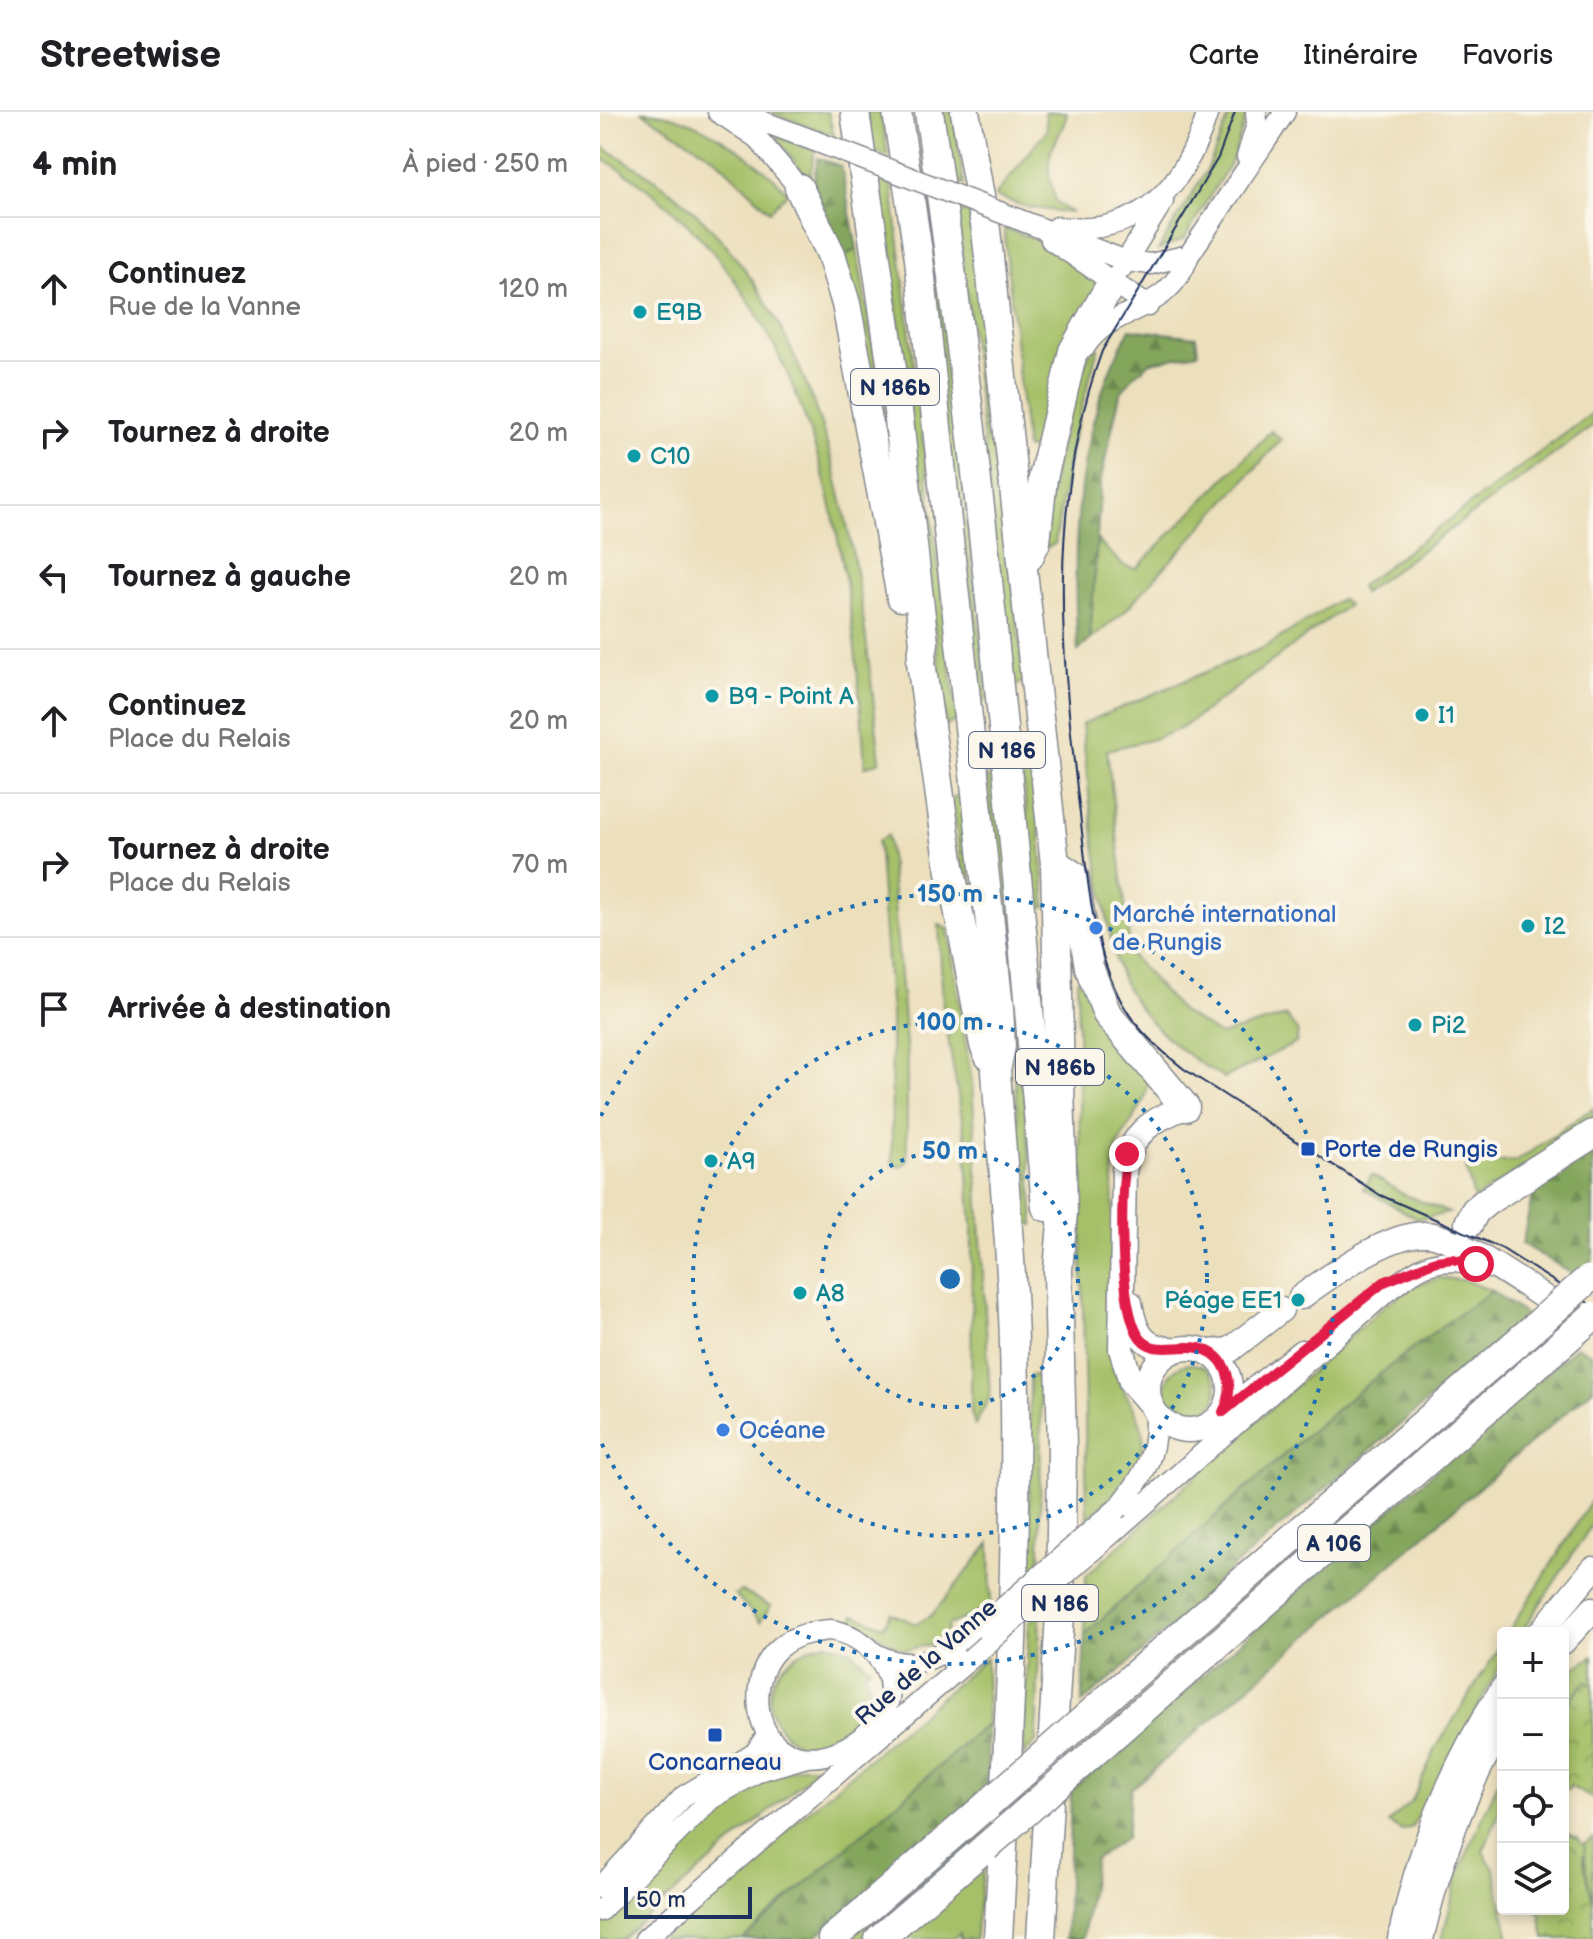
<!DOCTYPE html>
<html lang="fr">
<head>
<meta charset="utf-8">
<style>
	:root { --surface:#fff; --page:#f6f6f6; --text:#202124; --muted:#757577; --line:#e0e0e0 }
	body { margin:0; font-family:"Balsamiq Sans",sans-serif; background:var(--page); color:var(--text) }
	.controls { position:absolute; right:24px; bottom:24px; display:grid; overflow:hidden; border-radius:8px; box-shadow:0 4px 12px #0003 }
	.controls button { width:72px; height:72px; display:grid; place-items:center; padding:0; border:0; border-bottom:2px solid var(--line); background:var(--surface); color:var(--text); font:40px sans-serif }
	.scale { position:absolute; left:24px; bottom:20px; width:128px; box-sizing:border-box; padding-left:8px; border:4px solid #1b2f5e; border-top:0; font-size:22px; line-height:28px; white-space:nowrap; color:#1b2f5e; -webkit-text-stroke:6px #fbf7ec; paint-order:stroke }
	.stop { position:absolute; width:24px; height:24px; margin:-18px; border:6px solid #e11d48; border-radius:50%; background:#fff }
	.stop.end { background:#e11d48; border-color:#fff; box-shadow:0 2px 8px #0008 }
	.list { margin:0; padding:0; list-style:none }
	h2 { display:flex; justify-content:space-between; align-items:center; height:104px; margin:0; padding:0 32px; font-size:34px }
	h2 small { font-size:26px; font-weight:400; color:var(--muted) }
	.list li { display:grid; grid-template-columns:52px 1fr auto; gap:24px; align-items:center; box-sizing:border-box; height:144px; padding:0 32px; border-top:2px solid var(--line) }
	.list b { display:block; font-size:30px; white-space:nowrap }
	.list p { margin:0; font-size:26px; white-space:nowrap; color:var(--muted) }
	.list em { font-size:26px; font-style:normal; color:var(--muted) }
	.icon { flex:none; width:44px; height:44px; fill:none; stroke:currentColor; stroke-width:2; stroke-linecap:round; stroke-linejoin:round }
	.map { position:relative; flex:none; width:993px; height:1827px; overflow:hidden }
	header { display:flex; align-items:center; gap:48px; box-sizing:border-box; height:112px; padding:0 40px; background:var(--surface); border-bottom:2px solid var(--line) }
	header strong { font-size:38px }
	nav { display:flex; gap:44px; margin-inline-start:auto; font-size:28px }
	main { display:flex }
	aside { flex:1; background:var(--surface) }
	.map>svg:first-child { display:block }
	.grass { fill:#a5c067; stroke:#607862; stroke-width:2 }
	.forest { fill:url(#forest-firs); stroke:#506a5d; stroke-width:2 }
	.park { fill:url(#park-crowns); stroke:#607862; stroke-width:2 }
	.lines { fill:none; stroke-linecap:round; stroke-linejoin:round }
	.minor-casing { stroke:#84878d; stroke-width:23 }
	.major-casing { stroke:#84878d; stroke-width:27 }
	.highway-casing { stroke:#84878d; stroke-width:31 }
	.minor { stroke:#fff; stroke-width:20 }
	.major { stroke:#fff; stroke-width:24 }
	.highway { stroke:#fff; stroke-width:28 }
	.tram { stroke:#1b2f5e; stroke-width:2 }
	.minor-bridge-casing { stroke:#84878d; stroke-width:23; stroke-linecap:butt }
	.highway-bridge-casing { stroke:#84878d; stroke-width:31; stroke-linecap:butt }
	.minor-bridge { stroke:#fff; stroke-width:20 }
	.highway-bridge { stroke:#fff; stroke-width:28 }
	.route { stroke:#e11d48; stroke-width:10 }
	.ring { fill:none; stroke:#1f6fb2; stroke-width:4; stroke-dasharray:4 8 }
	.culture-dot { fill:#0f9aa8; stroke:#fbf7ec; stroke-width:3 }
	.shop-dot { fill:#3f7fe0; stroke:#fbf7ec; stroke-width:3 }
	.transit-dot { fill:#1a4fb4; stroke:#fbf7ec; stroke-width:3 }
	.labels { text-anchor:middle; stroke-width:8; stroke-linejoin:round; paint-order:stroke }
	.shield { fill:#fbf7ec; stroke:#5e6b89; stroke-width:2 }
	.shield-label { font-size:22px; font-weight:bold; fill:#1b2f5e }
	.culture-label { font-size:24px; fill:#0d838f; stroke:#fbf7ec; text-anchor:start }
	.shop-label { font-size:24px; fill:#366cbe; stroke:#fbf7ec; text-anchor:start }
	.transit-label { font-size:24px; fill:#164399; stroke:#fbf7ec; text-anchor:start }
	.street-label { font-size:24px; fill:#1b2f5e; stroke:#fbf7ec }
	.centre { fill:#1f6fb2; stroke:#fbf7ec; stroke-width:4 }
	.ring-label { font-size:24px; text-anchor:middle; font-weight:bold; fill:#1f6fb2; stroke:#fbf7ec; stroke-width:8; stroke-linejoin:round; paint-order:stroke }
</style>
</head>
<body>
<header>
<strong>Streetwise</strong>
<nav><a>Carte</a><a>Itinéraire</a><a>Favoris</a></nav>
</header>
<main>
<aside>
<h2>4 min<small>À pied · 250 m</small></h2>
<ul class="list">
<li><svg class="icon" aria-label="ahead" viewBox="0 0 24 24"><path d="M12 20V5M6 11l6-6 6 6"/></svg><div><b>Continuez</b><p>Rue de la Vanne</p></div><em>120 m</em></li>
<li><svg class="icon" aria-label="right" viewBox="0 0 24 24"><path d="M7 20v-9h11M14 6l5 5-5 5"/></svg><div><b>Tournez à droite</b></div><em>20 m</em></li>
<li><svg class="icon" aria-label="left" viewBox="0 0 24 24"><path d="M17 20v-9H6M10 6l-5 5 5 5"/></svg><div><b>Tournez à gauche</b></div><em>20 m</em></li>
<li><svg class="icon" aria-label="ahead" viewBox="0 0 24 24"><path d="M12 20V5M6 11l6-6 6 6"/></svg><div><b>Continuez</b><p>Place du Relais</p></div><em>20 m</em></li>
<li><svg class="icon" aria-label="right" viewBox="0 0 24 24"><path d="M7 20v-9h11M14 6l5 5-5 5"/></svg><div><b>Tournez à droite</b><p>Place du Relais</p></div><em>70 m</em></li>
<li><svg class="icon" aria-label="arrive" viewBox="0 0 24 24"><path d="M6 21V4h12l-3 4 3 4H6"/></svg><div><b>Arrivée à destination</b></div></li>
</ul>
</aside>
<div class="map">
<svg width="993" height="1827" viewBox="0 0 993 1827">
	<defs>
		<pattern id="forest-firs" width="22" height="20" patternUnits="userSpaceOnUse" patternTransform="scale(2)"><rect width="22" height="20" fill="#84a65c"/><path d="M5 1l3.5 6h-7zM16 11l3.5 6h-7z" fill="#6b884f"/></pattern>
		<pattern id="park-crowns" width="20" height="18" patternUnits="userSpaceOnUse" patternTransform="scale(2)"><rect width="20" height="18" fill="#a5c067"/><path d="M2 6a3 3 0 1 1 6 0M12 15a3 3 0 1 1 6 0" fill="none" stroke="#869c58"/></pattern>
	</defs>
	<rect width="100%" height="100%" fill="#fbf7ec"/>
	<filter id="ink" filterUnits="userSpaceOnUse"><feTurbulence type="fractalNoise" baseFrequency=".0125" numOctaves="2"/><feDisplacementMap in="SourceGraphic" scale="16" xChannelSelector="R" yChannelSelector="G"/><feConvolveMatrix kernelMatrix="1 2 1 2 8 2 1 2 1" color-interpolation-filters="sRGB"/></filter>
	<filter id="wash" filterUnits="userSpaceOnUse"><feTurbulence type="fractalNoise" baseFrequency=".006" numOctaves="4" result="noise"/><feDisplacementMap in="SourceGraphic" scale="32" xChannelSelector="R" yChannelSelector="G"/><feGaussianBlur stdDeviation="1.8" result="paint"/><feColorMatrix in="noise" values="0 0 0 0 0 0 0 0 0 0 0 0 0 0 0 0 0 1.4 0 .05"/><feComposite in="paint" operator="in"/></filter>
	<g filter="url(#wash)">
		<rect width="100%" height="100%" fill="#ecdfbc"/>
		<path class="grass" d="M42,0C93,0 154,45 188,80L170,99L116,47Z
			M173,0H228L234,23L173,2Z
			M267,0H281L288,44L273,39Z
			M342,0H353L364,72L353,68Z
			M445,0H467C464,19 458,21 452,37C445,54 451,73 456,90L472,101L426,95L395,84L447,18Z
			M631,0H648L632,48L584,127L558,138L608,56Z
			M175,24L215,38L209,68Z
			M0,33C29,51 59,68 85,91C237,225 260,460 280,649L265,655C253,461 223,231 69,95C47,77 26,58 0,46Z
			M277,68L292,74L357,608L346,614L302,232Z
			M319,82L330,86L387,586L378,596Z
			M357,98L370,102L424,569L412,576Z
			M404,116L434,127L504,172L441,334L426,337Z
			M257,137L293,361L287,367L244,144Z
			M495,232L498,236L470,338L455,432L445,436C448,377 467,284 495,232Z
			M993,301V314L763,481L760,474Z
			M671,319L681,328L523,501L490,528L497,428L524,454L536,457Z
			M741,487L748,493L582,616L554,627L507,638L531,843L581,899L620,923L686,904L698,920L696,931L624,966C587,945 553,919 530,882C515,859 511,827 506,800C494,738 488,675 482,612L665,535Z
			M433,640L446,795L436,797L421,647Z
			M403,657L434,1113L424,1111L411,901L387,667Z
			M363,680L377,826L365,778L352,687Z
			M288,723L307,944V1050L300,1055L293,1053L292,1048L291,903L278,729Z
			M339,813L348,817L372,970L390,1285L375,1313L371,1300L372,1113L365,1024L343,897Z
			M481,864L547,967C549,998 520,1015 515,1044C511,1067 514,1094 514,1118C515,1163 516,1208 517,1253L513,1254C519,1275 533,1290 540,1310C556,1351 512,1383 487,1407L477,869Z
			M993,996V1011L874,1087L865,1052L917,1049Z
			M772,1063L803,1082L849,1101L818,1107L763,1077Z
			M840,1166L864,1168L892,1179C745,1278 617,1405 485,1522L486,1464L786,1192L818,1172Z
			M565 1278a26 26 0 1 1 52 0a26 26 0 1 1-52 0Z
			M441,1262L440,1449L429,1462L430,1264Z
			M993,1386V1411L921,1521H908Z
			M390,1431L391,1495L348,1513L346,1530L303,1538L252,1508L254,1503L284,1514L291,1501L316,1512L332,1503Z
			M141,1479L171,1494L160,1510L135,1482Z
			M440,1500L436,1630L423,1643L429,1510Z
			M903,1529V1549L812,1715L803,1719L788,1711L812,1689L836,1636Z
			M227,1531L250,1538L270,1556L264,1561L272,1581L279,1582C274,1616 235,1639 201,1635C146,1601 169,1542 227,1531Z
			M993,1544V1573L986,1569L963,1595V1564Z
			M386,1546L387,1612L143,1827H60Z
			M201,1655H220L21,1827H0V1808L108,1698L161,1666Z
			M903,1659V1692L883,1740L894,1757L909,1827H842L859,1760Z
			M386,1711V1721L261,1827H249Z
			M993,1726V1790H991L983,1733Z
			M384,1754L375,1827H360V1821L352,1827H302Z"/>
		<path class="forest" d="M218,46L241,54L257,137L244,144L213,72Z
			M530,217L596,225L598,241L551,250L534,264L520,282L501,367L490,528L478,539C471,433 476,311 530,217Z
			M993,1035V1147L975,1163L922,1132L935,1071Z
			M892,1179L927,1204L616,1470L601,1489L482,1591L485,1522C617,1405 745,1278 892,1179Z
			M977,1234L993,1243V1277L531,1677L526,1726L495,1747L483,1827H466L471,1679Z
			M387,1612L388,1678L212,1827H143Z"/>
		<path class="park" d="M986,1569L993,1573V1687L970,1674L968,1678L963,1675V1595Z
			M963,1720L978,1726L985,1736L983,1745L993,1790V1827H945L940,1801L933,1797H963Z"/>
	</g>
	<g filter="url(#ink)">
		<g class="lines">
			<g class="minor-casing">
				<path id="minor" d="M118,0L157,26L199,76
					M137,0L215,29
					M647,45L657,12L656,0
					M415,106L526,149L551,152L589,143L685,0
					M457,115C541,126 585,74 608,0
					M451,128L548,194
					M521,157L563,89
					M484,236C512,191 568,205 589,143
					M623,1300L701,1238
					M519,1395C545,1363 559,1340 554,1298
					M519,1415L784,1182C824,1151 837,1141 888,1156
					M230,1518C264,1522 302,1558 286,1596C270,1631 212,1662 178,1634C151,1612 152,1559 179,1536C192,1524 213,1519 230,1518Z
					M276,1542C307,1559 333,1550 359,1529
					M352,1549L371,1534L381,1515
					M0,1776L84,1684L155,1641L167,1623
					M0,1799L111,1687L159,1659L207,1645
					M45,1827L370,1547"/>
			</g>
			<g class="major-casing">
				<path id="major" d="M701,1185C731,1163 788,1121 826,1122C855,1122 942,1185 971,1203
					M530,1191C535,1222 544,1239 579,1237
					M548 1277a41 41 0 1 1 82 0a41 41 0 1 1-82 0Z
					M609,1240L630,1238L681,1198
					M552,1294L531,1270L521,1237L524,1059C531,1021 551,1008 585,995
					M940,1521L993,1457
					M963,1530L993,1497
					M800,1827C819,1736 851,1654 903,1576
					M821,1827C839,1751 863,1680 903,1613"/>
			</g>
			<g class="highway-casing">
				<path id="highway" d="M255,0L298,299L324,531L321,550L349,749L384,933L389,944
					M297,0L319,147L399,896L401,934L396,959C402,1050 412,1141 414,1232C419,1430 409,1629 398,1827
					M329,0C383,363 415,729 446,1095
					M365,0L386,118L455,752L463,1100L458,1158L462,1337L460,1502L441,1827
					M199,76L231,142L246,192L301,485
					M429,445L436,430L443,366L473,239L512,170
					M456,752L474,764L489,855L507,902L585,995
					M869,1111L875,1099L887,1089L993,1022
					M507,1587L939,1211
					M506,1630L961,1232
					M232,1827L388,1692
					M279,1827L386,1735"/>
			</g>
			<use href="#minor" class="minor"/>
			<use href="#major" class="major"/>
			<use href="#highway" class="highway"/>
			<path class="tram" d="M635,0L618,46L502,239C446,392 461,544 480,702C487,764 492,835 522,891C537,918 560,938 584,957L780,1083L901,1136L993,1194"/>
			<g class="minor-bridge-casing">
				<path id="minor-bridge" d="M215,29L415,106
					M381,1515L519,1395
					M370,1547L519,1415"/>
			</g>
			<g class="highway-bridge-casing">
				<path id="highway-bridge" d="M939,1211L987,1168
					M961,1232L993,1204
					M388,1692L507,1587
					M386,1735L506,1630"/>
			</g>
			<use href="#minor-bridge" class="minor-bridge"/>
			<use href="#highway-bridge" class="highway-bridge"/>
		</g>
	</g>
	<g class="lines" filter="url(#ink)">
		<path class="route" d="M527,1042C520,1081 519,1186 537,1221C550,1246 577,1231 599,1236C629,1243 636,1276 623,1300L784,1170L836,1149L852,1147L876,1152"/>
	</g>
	<g class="ring">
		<circle cx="350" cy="1167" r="128"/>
		<circle cx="350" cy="1167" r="257"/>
		<path d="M1 1004A385 385 0 1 1 1 1330"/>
	</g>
	<g class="culture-dot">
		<circle cx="40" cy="200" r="8"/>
		<circle cx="34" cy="344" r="8"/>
		<circle cx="112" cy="584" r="8"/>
		<circle cx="822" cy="603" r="8"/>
		<circle cx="928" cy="814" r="8"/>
		<circle cx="815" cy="913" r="8"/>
		<circle cx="111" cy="1049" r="8"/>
		<circle cx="200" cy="1181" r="8"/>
		<circle cx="698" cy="1188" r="8"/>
	</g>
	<g class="shop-dot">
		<circle cx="496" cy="816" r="8"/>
		<circle cx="123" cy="1318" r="8"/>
	</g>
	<g class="transit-dot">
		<rect x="700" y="1029" width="16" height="16" rx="4"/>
		<rect x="107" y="1615" width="16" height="16" rx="4"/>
	</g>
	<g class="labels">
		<g class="shield">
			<rect x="251" y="257" width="88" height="36" rx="6"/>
			<rect x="369" y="620" width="76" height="36" rx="6"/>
			<rect x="416" y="937" width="88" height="36" rx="6"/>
			<rect x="698" y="1413" width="72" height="36" rx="6"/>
			<rect x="422" y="1473" width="76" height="36" rx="6"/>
		</g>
		<g class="shield-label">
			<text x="295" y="283">N 186b</text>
			<text x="407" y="646">N 186</text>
			<text x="460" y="963">N 186b</text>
			<text x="734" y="1439">A 106</text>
			<text x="460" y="1499">N 186</text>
		</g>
		<g class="culture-label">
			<text x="56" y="208">E9B</text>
			<text x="50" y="352">C10</text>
			<text x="128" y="592">B9 - Point A</text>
			<text x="838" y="611">I1</text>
			<text x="944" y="822">I2</text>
			<text x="831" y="921">Pi2</text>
			<text x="127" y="1057">A9</text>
			<text x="216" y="1189">A8</text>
			<text x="682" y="1196" text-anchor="end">Péage EE1</text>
		</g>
		<g class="shop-label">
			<text x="512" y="810">Marché international<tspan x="512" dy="28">de Rungis</tspan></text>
			<text x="139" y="1326">Océane</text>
		</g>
		<g class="transit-label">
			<text x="724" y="1045">Porte de Rungis</text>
			<text x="115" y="1658" text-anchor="middle">Concarneau</text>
		</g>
		<g class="street-label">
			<text transform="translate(326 1550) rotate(-41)" y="8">Rue de la Vanne</text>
		</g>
	</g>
	<circle cx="350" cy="1167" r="12" class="centre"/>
	<g class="ring-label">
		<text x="350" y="790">150 m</text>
		<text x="350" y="918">100 m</text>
		<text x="350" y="1047">50 m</text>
	</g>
</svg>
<div class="controls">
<button>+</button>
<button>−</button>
<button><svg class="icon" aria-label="locate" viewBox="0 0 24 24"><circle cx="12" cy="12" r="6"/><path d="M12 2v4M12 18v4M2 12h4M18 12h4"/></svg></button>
<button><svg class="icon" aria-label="layers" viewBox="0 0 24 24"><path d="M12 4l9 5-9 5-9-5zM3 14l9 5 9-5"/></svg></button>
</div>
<div class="scale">50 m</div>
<div class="stop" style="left:876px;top:1152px"></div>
<div class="stop end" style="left:527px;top:1042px"></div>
</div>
</main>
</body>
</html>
